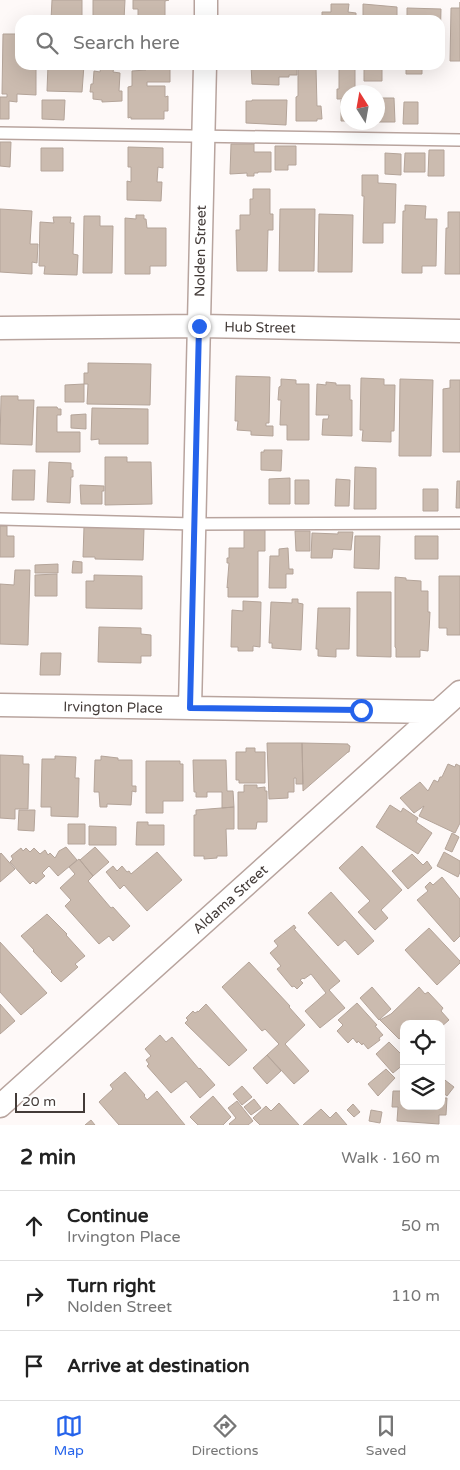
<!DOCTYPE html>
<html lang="en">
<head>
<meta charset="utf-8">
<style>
	:root { --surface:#fff; --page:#f6f6f6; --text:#222; --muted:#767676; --line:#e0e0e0; --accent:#2563eb }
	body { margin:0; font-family:"Varela Round",sans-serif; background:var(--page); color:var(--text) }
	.controls { position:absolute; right:15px; bottom:15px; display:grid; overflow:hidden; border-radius:10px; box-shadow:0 5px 20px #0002 }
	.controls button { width:45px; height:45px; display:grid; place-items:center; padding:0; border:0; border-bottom:1px solid var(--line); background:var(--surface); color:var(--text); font:25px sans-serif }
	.compass { position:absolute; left:340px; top:85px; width:45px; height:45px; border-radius:50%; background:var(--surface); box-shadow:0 5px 20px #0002; rotate:349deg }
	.scale { position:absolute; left:15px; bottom:12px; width:70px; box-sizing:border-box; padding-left:5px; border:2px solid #433b38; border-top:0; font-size:14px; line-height:18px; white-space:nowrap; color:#433b38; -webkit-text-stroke:4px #fff; paint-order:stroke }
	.stop { position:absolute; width:15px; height:15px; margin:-11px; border:4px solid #2563eb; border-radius:50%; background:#fff }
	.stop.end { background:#2563eb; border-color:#fff; box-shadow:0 1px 5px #0008 }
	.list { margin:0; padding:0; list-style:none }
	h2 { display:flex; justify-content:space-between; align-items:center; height:65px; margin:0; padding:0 20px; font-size:21px }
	h2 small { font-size:16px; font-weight:400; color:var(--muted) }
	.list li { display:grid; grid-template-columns:32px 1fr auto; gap:15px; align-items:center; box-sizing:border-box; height:70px; padding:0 20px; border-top:1px solid var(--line) }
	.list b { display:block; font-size:19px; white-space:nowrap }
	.list p { margin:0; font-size:16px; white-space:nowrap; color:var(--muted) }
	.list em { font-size:16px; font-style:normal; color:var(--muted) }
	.icon { flex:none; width:28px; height:28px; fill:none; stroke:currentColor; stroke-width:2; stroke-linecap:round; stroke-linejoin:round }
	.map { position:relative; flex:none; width:460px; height:1125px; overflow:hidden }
	.search { position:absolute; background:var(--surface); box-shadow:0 5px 20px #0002; left:15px; right:15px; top:15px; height:55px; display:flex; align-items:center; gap:12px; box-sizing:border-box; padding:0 18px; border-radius:15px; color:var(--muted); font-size:19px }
	.sheet { height:275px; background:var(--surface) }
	nav { display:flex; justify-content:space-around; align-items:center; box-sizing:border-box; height:70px; border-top:1px solid var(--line); background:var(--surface); font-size:14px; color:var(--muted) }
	nav a { display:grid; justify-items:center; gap:2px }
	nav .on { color:var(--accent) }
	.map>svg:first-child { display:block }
	.building { fill:#cbbbaf; stroke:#b4a499 }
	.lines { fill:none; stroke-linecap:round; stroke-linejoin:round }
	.lane-casing { stroke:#b8a49e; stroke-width:14 }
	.street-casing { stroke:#b8a49e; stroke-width:25 }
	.lane { stroke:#fff; stroke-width:11 }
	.street { stroke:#fff; stroke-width:22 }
	.route { stroke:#2563eb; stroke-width:6 }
	.labels { text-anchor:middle; stroke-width:5; stroke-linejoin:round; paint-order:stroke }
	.street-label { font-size:14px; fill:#433b38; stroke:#fff }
</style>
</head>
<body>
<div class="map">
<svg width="460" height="1125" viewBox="0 0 460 1125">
	<rect width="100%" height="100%" fill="#fef9f8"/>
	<path class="building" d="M52,0H82V20H51Z
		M93,0H125L124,20H93Z
		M133,0H169L165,1V16L168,20H138V9H133Z
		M460,2V61H450L451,8H460Z
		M331,4H349L348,12L356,13V20H322V12H331Z
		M363,4L397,7V20H363Z
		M407,8L441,9L440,47V20H407Z
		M3,34H20V65H36V95L17,94V102L9,101V119H0V97H7V94H2Z
		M48,65H84L82,92L47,91Z
		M146,65H170V82H147V86H165V97L168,96V111H164V119H131V117L128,118V87L132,86V71L146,70Z
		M251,65H297V75H289V77H279V85L252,84Z
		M339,65H355V89H359V92H348V99H337V89H339Z
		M364,65H382V81H364Z
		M406,65H422V74H406Z
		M101,66L114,67L113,72L120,73L119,91H122V101L102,102V100L93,99V92H90L91,84H93L94,71L100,72Z
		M316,68L317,106H321L322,119H317V121H296V97L298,96V69Z
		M378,98H394L395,122H378Z
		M42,100H65L64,120L42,119Z
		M252,100H287L286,125L246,123V101H252Z
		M341,100H348V121H341Z
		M404,102H418V124H403Z
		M359,122H375V125H359Z
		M0,142H11L10,167L0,166Z
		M231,144H254V152H271V172H258V173H254V176H247V173L230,174Z
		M275,146H296V165H288V170H275Z
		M128,147L163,148V168L158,167L157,182H162L161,201L127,200V181L131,182V167H128Z
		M41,148H63V171H41Z
		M429,150H444V176H428Z
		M385,153L401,154V175L385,174Z
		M405,153H425V172H404Z
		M362,175H378V183L396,184L395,223H383V243H363L364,196H362Z
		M253,189H270V214H273V230H268L267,271H237L236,230H240V215H250V199H253Z
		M405,205L426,206L425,219H437L436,266H422V273H402L403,211H405Z
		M0,209L32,211L30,244H38L37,263L32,262V274L0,272Z
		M280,209H315L314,271H279Z
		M448,212H460V274H445L446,228H448Z
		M319,214L353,215L352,272H318Z
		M136,215H144V219H146L147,228H166V266H150V274H125V218L136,219Z
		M84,216H100V226H113L112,273H83Z
		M53,217H71L70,223H74L73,254L78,255L77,275L44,274L45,266H39L40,222L54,223Z
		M88,363L151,364L150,405L87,404L88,384H84V373H88Z
		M236,376L270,377L269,423H266V426H273V436L251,435V431L237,430L238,421H235Z
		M361,378L384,379V385H395L394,431H391V442L362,441L363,430H360Z
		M281,379L296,380V384H309V440H287V425H280L281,400H278L279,387L281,386Z
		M400,379L433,380L431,456H399Z
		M450,380H460V452H443V389L450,388Z
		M326,382L336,383V385H350V400H352V436L322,435L323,419H328L329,415H316L317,384L326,385Z
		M84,384V402H65V385Z
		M1,396H18V400H34L32,445L0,444Z
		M37,407H57L58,409H61V415H57V432H80V452H36Z
		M92,408L148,409V444H99V439L91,440Z
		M86,414V429L71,428V415Z
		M264,450H282L281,471L261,470V452H264Z
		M105,457H127V462H151L152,504L105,505Z
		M49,462L71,463V470H73V477H71L70,503L47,502Z
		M355,467L376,468V509H354Z
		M13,470H35L34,500H12Z
		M290,478V504H269V479Z
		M336,479L350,480L349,506H335Z
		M295,480H309V504H295Z
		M457,481H460V508H456Z
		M80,485L104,486V491H102V504H81Z
		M423,489H438V511H423Z
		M0,526H7V536H14V557H0Z
		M84,527L144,528L143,560L95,559V557H83Z
		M244,530H265V551H258V597H228V587L227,588L229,563H227V558H229V548H244Z
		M295,531H310V551H296Z
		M338,532H353L351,550L333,549L332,558H311L312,533L338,534Z
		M355,536H380L379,569L354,568Z
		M415,536H438V559H415Z
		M288,548L289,569H293V574H286V588H269L270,556H279V549Z
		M73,561L82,562V573H72Z
		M58,564V573H35V565Z
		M15,570H30L28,645L0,644V584L14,585Z
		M57,574V596H35V575Z
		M94,575L142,576V609L86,608V581H94Z
		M439,576H460V635H447V628H439Z
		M395,577L406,578V580L421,581V591H428V612H430L428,651L420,650V657H396V648L395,647Z
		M357,592H391V657L357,656Z
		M292,599H298V603L303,604L301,650L272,648V643H269L271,602L292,603Z
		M243,601L261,602L260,647L253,646V651H238V647H231L232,610L243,611Z
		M318,608H350L349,649H336V657L318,656V649H316Z
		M99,627L141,628V634L151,635V656H141V663L98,662Z
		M41,653H61L60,675H40Z
		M267,743H302L303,784H296V778H294V792H288V798L269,799Z
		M302,743L348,744V745L350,746L349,752H348L303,791Z
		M246,748H255V752H265V783H239V780H236V752H246Z
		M0,755L23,756V764H29L28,809H15V819L0,818Z
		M55,756L76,757L75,778H79L78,817L51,816V807H41L42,759H55Z
		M101,756L118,758V760H132V786H136V792L132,791L131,805L107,804V807H100L99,792H94L95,760H101Z
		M193,760H226L227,791H233L234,807L222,808V792H207V797H196V792H194Z
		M146,761H180V764H183V801H163V813H146Z
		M448,764L455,767L456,764L460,766V823L455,833L419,816L424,806L414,813L400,798L420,782L428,791L434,780L438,782L440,777H442Z
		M244,785H257V788L265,787V791H267V822H257L256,829H238V792H244Z
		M390,805L401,812L403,808L418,818L416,822L432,833L418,854L376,827Z
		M234,807V829H226L227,856H217V858L204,859V856H194V815H196V810Z
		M19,810H35L34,831L18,830Z
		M137,822H148V825H164V845H136Z
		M68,824H85V844H68Z
		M89,826L116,827V845H89Z
		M452,833L459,837L452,852L445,849Z
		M362,846L402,890L381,910L388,918L375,930L358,912L370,901L339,868Z
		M66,847L77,860L58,876L49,866L42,873L45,876L36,884L33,881L30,884L10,862L13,859L11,856L21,848L23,851L26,848L30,852L34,848L40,854L45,850L48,855L50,853L55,858L59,851Z
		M95,847L109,862L93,876L80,860Z
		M157,852L182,880L147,911L124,885L120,889L106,872L113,866L117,871L122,866L127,872L129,871L131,874Z
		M444,852L460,861V872L458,877L437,866Z
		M1,853L15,869L0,882V854Z
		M412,854L423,865L427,861L432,868L408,889L392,871Z
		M79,859L93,876L88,881L111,908L113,907L130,926L113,941L109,936L99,944L65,906L71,900L60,888L75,874L69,867Z
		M442,877L460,899V936L454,942L417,900L428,891L425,887L430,882L433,885Z
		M331,892L374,941L358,955L345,940L338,946L308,913Z
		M47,914L67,934L66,935L85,956L75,964L78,967L61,982L51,972L52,971L33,951L34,950L21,936Z
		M294,925L296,928L294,929L340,981L329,990L345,1008L320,1028L305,1011L326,993L311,974L304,979L303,978L300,980L303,983L297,989L294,986L292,987L277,969L281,966L270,953L278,946L274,941Z
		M429,928L460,961V963L437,985L405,950Z
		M0,942L47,993L21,1015L0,992Z
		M249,962L290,1006L289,1007L305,1025L285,1044L309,1071L294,1084L267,1055L279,1044L265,1029L262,1031L222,987Z
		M372,987L391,1009L379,1020L360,998Z
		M419,987L425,994L428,992L443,1008L441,1011L449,1020L441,1027V1024H404V1035L399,1039L380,1020L391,1014Z
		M357,1003L377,1025L375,1026L383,1035L379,1038L380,1040L368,1049L363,1043L362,1045L358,1041L357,1043L353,1038L348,1043L337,1031L343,1025L338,1020Z
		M0,1004L15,1021L0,1034Z
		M206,1004L247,1050L229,1066L185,1023L188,1020L186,1018L193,1011L195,1013L198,1011V1012Z
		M160,1035L166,1042L172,1037L199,1069L200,1068L215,1085L200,1098L186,1081L171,1093L147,1066L149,1064L146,1060L151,1056L145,1049Z
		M389,1042L404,1057V1064L393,1073L376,1054Z
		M267,1055L281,1071L267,1084L253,1068Z
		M386,1069L395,1078L378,1096L368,1084Z
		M125,1072L145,1095L144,1096L147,1100L157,1091L185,1125H119L99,1102L113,1089L110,1085Z
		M441,1077L454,1087L447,1096L442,1092L441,1098H447L446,1115H439V1124L397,1121L398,1107H392L393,1091H402V1080H404V1106H441Z
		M242,1086L252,1097L242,1105L233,1094Z
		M213,1096L231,1117L223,1125H198L190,1117Z
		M254,1099L261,1108L251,1115L244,1107Z
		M237,1101L253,1121L248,1125H230L229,1124L236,1118L228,1108Z
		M279,1103L299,1125H260L253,1118L266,1106L271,1111Z
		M353,1104L360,1112L354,1117L347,1110Z
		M321,1109L330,1118L336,1112L347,1125H303Z
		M371,1110L382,1112L380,1123L369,1121Z
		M91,1120L95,1125H85Z"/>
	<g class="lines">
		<g class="lane-casing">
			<path id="lane" d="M0,133L460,140
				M0,519L194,524L460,523"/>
		</g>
		<g class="street-casing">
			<path id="street" d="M206,20V0
				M0,328L199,326L460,331
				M0,705L436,712
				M190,708L205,65
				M0,1106L460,692"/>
		</g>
		<use href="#lane" class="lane"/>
		<use href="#street" class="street"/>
	</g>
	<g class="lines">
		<path class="route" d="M199,326L190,708L361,710"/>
	</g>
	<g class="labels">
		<g class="street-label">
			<text transform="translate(200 251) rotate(-89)" y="5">Nolden Street</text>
			<text transform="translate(260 327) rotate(1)" y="5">Hub Street</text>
			<text transform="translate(113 707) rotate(1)" y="5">Irvington Place</text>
			<text transform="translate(230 899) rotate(-42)" y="5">Aldama Street</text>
		</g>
	</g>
</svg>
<div class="controls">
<button><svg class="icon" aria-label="locate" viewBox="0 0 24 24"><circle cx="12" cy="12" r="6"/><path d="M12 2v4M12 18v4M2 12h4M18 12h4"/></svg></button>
<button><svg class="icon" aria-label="layers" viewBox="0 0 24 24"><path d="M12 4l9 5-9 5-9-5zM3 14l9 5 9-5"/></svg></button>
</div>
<svg class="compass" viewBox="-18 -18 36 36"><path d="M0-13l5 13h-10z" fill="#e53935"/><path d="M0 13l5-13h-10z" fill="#767676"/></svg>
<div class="scale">20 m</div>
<div class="stop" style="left:361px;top:710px"></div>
<div class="stop end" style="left:199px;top:326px"></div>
<div class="search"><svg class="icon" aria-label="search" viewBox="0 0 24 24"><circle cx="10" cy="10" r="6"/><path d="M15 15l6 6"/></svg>Search here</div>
</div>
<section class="sheet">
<h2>2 min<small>Walk · 160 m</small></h2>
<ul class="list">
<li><svg class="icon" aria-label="ahead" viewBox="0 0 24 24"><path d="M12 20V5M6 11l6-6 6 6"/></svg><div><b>Continue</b><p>Irvington Place</p></div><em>50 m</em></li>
<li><svg class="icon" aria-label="right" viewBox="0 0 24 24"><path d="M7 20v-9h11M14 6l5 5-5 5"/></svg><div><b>Turn right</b><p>Nolden Street</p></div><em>110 m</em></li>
<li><svg class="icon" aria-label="arrive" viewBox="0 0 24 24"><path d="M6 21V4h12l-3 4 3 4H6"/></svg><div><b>Arrive at destination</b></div></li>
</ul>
</section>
<nav>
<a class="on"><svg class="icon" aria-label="map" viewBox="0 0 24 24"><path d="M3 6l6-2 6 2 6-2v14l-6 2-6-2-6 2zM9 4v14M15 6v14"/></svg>Map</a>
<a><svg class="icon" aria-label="directions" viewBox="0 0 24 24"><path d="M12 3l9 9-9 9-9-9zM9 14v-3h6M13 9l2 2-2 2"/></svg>Directions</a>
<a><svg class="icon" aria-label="saved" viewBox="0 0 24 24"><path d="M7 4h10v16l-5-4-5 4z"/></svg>Saved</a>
</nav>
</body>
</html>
